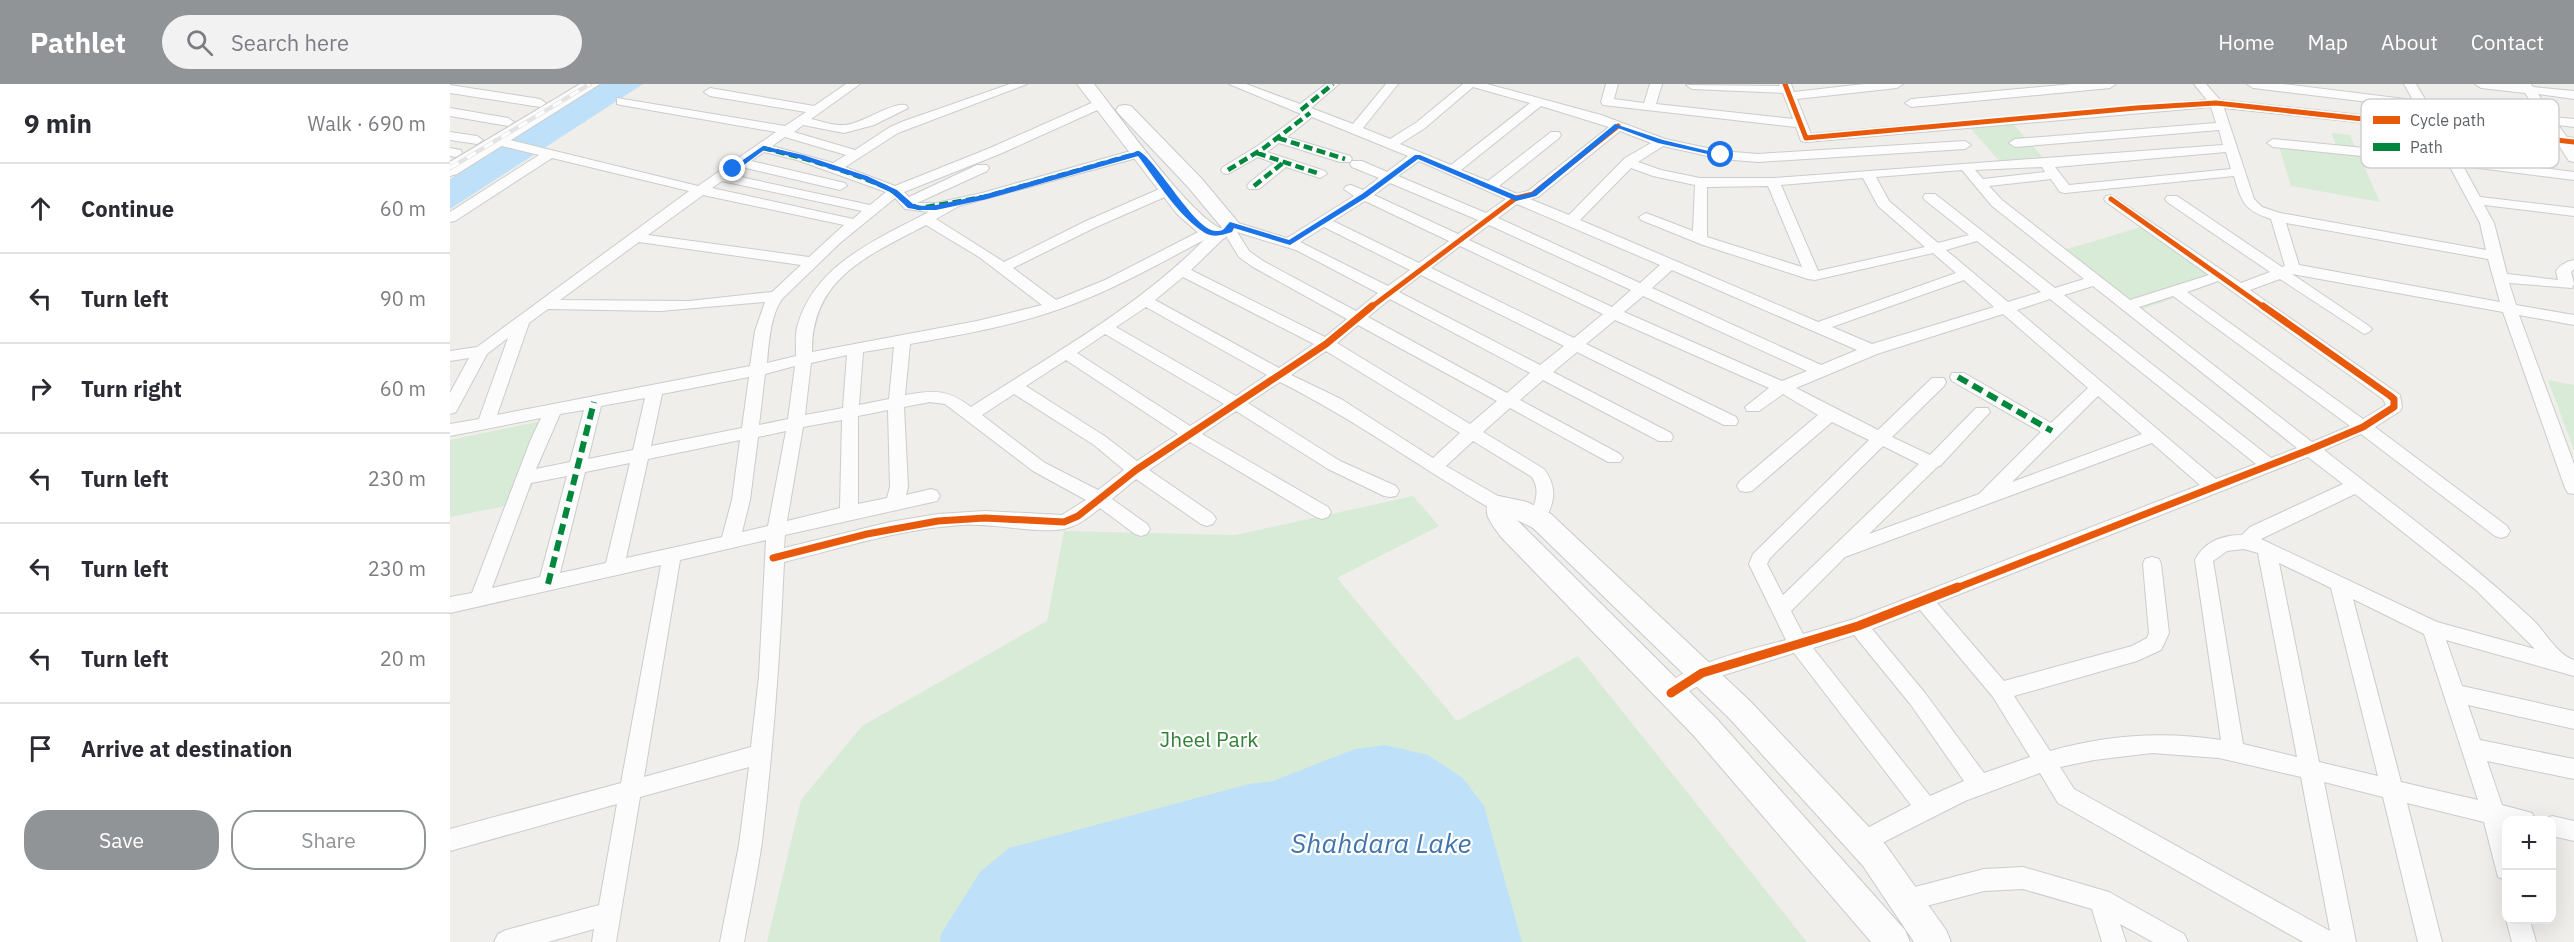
<!DOCTYPE html>
<html lang="en">
<head>
<meta charset="utf-8">
<style>
	:root { --surface:#fff; --page:#f2f2f3; --text:#2b2b33; --muted:#7c7c81; --line:#e1e1e2; --accent:#919496 }
	body { margin:0; font-family:"IBM Plex Sans",sans-serif; background:var(--page); color:var(--text) }
	.controls { position:absolute; right:18px; bottom:18px; display:grid; overflow:hidden; border-radius:12px; box-shadow:0 6px 24px #0002 }
	.controls button { width:54px; height:54px; display:grid; place-items:center; padding:0; border:0; border-bottom:2px solid var(--line); background:var(--surface); color:var(--text); font:30px sans-serif }
	.stop { position:absolute; width:18px; height:18px; margin:-14px; border:4px solid #1a73e8; border-radius:50%; background:#fff }
	.stop.end { background:#1a73e8; border-color:#fff; box-shadow:0 2px 6px #0008 }
	.list { margin:0; padding:0; list-style:none }
	h2 { display:flex; justify-content:space-between; align-items:center; height:78px; margin:0; padding:0 24px; font-size:26px }
	h2 small { font-size:20px; font-weight:400; color:var(--muted) }
	.list li { display:grid; grid-template-columns:39px 1fr auto; gap:18px; align-items:center; box-sizing:border-box; height:90px; padding:0 24px; border-top:2px solid var(--line) }
	.list b { display:block; font-size:22px; white-space:nowrap }
	.list em { font-size:20px; font-style:normal; color:var(--muted) }
	.actions { display:flex; gap:12px; padding:18px 24px }
	.actions a { flex:1; padding:14px 0; border:2px solid var(--accent); border-radius:24px; text-align:center; font-size:21px; color:var(--accent) }
	.actions .main { background:var(--accent); color:#fff }
	.icon { flex:none; width:33px; height:33px; fill:none; stroke:currentColor; stroke-width:2; stroke-linecap:round; stroke-linejoin:round }
	.map { position:relative; flex:none; width:2124px; height:858px; overflow:hidden }
	header { display:flex; align-items:center; gap:36px; box-sizing:border-box; height:84px; padding:0 30px; background:var(--accent); color:#fff }
	header strong { font-size:28px }
	nav { display:flex; gap:33px; margin-inline-start:auto; font-size:21px }
	.search { width:420px; height:54px; background:var(--page); display:flex; align-items:center; gap:15px; box-sizing:border-box; padding:0 21px; border-radius:33px; color:var(--muted); font-size:22px }
	main { display:flex }
	aside { flex:1; background:var(--surface) }
	.map>svg:first-child { display:block }
	.green { fill:#d8ebd6 }
	.water { fill:#bfe0f9 }
	.lines { fill:none; stroke-linecap:round; stroke-linejoin:round }
	.street-casing { stroke:#cbcccc; stroke-width:2 }
	.secondary-casing { stroke:#cacacb; stroke-width:2 }
	.street { fill:#fdfcfc; fill-rule:evenodd }
	.secondary { fill:#fdfcfc; fill-rule:evenodd }
	.rail-casing { stroke:#e4e4e4; stroke-width:4.5 }
	.rail { stroke:#fff; stroke-width:3; stroke-dasharray:10; stroke-linecap:butt }
	.quiet-far1 { stroke:#00873e; stroke-width:4.5; stroke-dasharray:9 4.5; stroke-linecap:butt }
	.quiet { stroke:#00873e; stroke-width:6; stroke-dasharray:11 6; stroke-linecap:butt }
	.cycleway-far2-casing { stroke:#fff; stroke-width:8 }
	.cycleway-far1-casing { stroke:#fff; stroke-width:10 }
	.cycleway-casing { stroke:#fff; stroke-width:13 }
	.cycleway-far2 { stroke:#e8590c; stroke-width:5 }
	.cycleway-far1 { stroke:#e8590c; stroke-width:7 }
	.cycleway { stroke:#e8590c; stroke-width:9 }
	.route { fill:#1a73e8 }
	.labels { text-anchor:middle; stroke-width:4.5; stroke-linejoin:round; paint-order:stroke }
	.park-label { font-size:21px; fill:#348238; stroke:#fff }
	.near-water-label { font-size:27px; font-style:italic; fill:#4174aa; stroke:#fff }
	.key { fill:#fff; stroke:#cfd0d2; stroke-width:1.5 }
	.key-label { font-size:16px; fill:#5f6368 }
</style>
</head>
<body>
<header>
<strong>Pathlet</strong>
<div class="search"><svg class="icon" aria-label="search" viewBox="0 0 24 24"><circle cx="10" cy="10" r="6"/><path d="M15 15l6 6"/></svg>Search here</div>
<nav><a>Home</a><a>Map</a><a>About</a><a>Contact</a></nav>
</header>
<main>
<aside>
<h2>9 min<small>Walk · 690 m</small></h2>
<ul class="list">
<li><svg class="icon" aria-label="ahead" viewBox="0 0 24 24"><path d="M12 20V5M6 11l6-6 6 6"/></svg><div><b>Continue</b></div><em>60 m</em></li>
<li><svg class="icon" aria-label="left" viewBox="0 0 24 24"><path d="M17 20v-9H6M10 6l-5 5 5 5"/></svg><div><b>Turn left</b></div><em>90 m</em></li>
<li><svg class="icon" aria-label="right" viewBox="0 0 24 24"><path d="M7 20v-9h11M14 6l5 5-5 5"/></svg><div><b>Turn right</b></div><em>60 m</em></li>
<li><svg class="icon" aria-label="left" viewBox="0 0 24 24"><path d="M17 20v-9H6M10 6l-5 5 5 5"/></svg><div><b>Turn left</b></div><em>230 m</em></li>
<li><svg class="icon" aria-label="left" viewBox="0 0 24 24"><path d="M17 20v-9H6M10 6l-5 5 5 5"/></svg><div><b>Turn left</b></div><em>230 m</em></li>
<li><svg class="icon" aria-label="left" viewBox="0 0 24 24"><path d="M17 20v-9H6M10 6l-5 5 5 5"/></svg><div><b>Turn left</b></div><em>20 m</em></li>
<li><svg class="icon" aria-label="arrive" viewBox="0 0 24 24"><path d="M6 21V4h12l-3 4 3 4H6"/></svg><div><b>Arrive at destination</b></div></li>
</ul>
<div class="actions"><a class="main">Save</a><a>Share</a></div>
</aside>
<div class="map">
<svg width="2124" height="858" viewBox="0 0 2124 858">
	<rect width="100%" height="100%" fill="#efeeea"/>
	<path class="green" d="M1558,34L1596,77L1551,79L1516,39Z
		M1882,49L1900,51L1930,118L1841,102L1828,59L1887,65Z
		M1691,143L1769,198L1690,226L1614,166Z
		M2098,296L2124,301V366Z
		M106,334L81,405L71,419L0,433V356Z
		M963,412L989,442L887,494L1007,637L1128,572L1357,858H317L351,716L412,642L597,537L614,447L786,451Z"/>
	<path class="water" d="M151,0H193L0,125V95Z
		M935,661L978,671L1013,694L1034,722L1072,858H490L491,850L530,788L559,764L799,700L823,697L905,665Z"/>
	<g class="lines">
		<g class="street-casing">
			<path id="street" d="M396,0H410L361,35C371,37 384,42 394,41C413,40 440,18 456,21L458,24L424,41L394,49L353,41L344,48L405,66L440,43L454,37L560,0H577L448,49L395,83L445,102L540,64L646,17H654V23L550,70L454,108L459,113L527,81H537L539,84L537,87L467,119H486L532,109L684,66H694L695,69L694,72L509,122L486,135L554,178L636,137L714,103H724L726,106L724,109L646,143L563,184L606,216L655,196L754,145L759,144L765,146L772,144L775,138H785L837,154L904,112L894,105L896,102L901,101L913,106L929,94L902,83L900,80L902,77H912L937,88L958,72L862,33L837,53L900,72L902,75L900,78H890L829,59L817,68L875,87L877,90L870,94L836,83L809,105H799L797,102L799,99L824,79L808,73L778,90L773,89L771,86L773,83L809,61L851,30L779,0H796L850,20L876,0H889L861,24L903,40L936,0H948L913,44L940,55L967,38L1013,0H1037L1151,31L1215,55L1271,67L1308,70L1515,57L1521,61L1515,65L1308,78L1271,75L1213,62L1188,78L1211,86L1250,94H1323L1773,61L1769,46L1565,63L1559,59L1565,55L1766,39L1761,23L1356,58L1351,57L1346,43L1153,21L1151,18L1156,0H1168L1164,15L1194,19L1200,0H1212L1206,20L1343,35L1333,9L1242,5L1236,1L1330,2L1329,0H1341L1344,8L1414,0H1453L1447,4L1347,15L1361,50L1757,16L1744,0H1756L1770,16L1976,38L1968,24L1803,4L1797,0H1833L1963,16L1954,0H1966L1976,17L2090,31L2075,9L2031,4L2025,0H2081L2083,3L2124,7V15L2088,10L2103,33L2124,35V43L2108,41L2117,53L2124,54V78L2119,77L2108,60L1994,48L2009,74L2124,88V96L2013,82L2030,113L2124,124V132L2034,121L2044,139L2057,190L2108,196L2106,187C2111,180 2116,178 2124,176V185L2121,188L2124,200L2122,204L2059,199L2066,221L2124,231V241L2069,231L2124,380V410L2118,409L2115,404L2053,228L1842,190L1919,242L1922,245L1919,248L1914,250L1830,195L1800,206L1950,311L1952,323L1950,327L1925,343L2057,442L2060,447L2057,452L2051,454L2045,452L1911,350L1874,366C1944,421 2016,474 2082,535C2095,547 2107,571 2124,576V592L1996,556L2012,602L2124,627V645L2018,621L2030,656L2124,675V695L2037,677L2052,721L2082,729L2085,736H2056V796L2048,793L2034,738L1957,719L1992,858H1968L1933,713L1874,698L1906,858H1853L1608,719L1590,689L1515,717L1420,765L1412,769L1404,765L1401,758L1404,751L1461,721L1344,569L1258,596L1221,618L1214,615L1211,609C1224,582 1307,564 1336,556L1299,480L1303,470L1419,356L1382,338L1302,407L1296,408L1290,407L1287,402L1290,397L1368,331L1333,310L1309,327H1297L1295,323L1319,304L1165,236L1136,260L1286,333L1288,337L1286,341H1274L1127,268L1103,288L1221,349L1223,353L1221,357H1209L1093,296L1070,316L1170,370L1173,374L1170,378H1158L1060,324L1033,348L1094,385C1108,404 1105,419 1093,439L1087,441L1081,439L1078,434C1085,420 1091,408 1082,393L1023,357L996,382L1055,416L1058,421L1055,426L1049,428L1043,426C971,384 904,335 830,298L798,319L890,377L946,402L949,407L946,412L940,413L934,412L878,385L786,327L752,350L878,423L881,428L878,433L872,435L866,433L740,358L699,386L763,430L766,435L763,440L757,442L751,440L686,395L662,415L697,440L700,445L697,450L691,452L685,450L650,424C639,433 628,442 614,445C588,450 544,439 514,441C452,444 393,464 334,478C330,572 323,665 312,758C307,792 300,825 294,858H270L289,761L299,683L190,713L166,858H142L144,845L98,858H44L48,850L56,846L149,821L167,720L0,767V745L171,699L211,481L0,529V513L22,509L81,355L91,334L0,352V340L29,335L58,254L37,270L6,328L0,330V309L19,274L0,277V267L27,263L239,107L102,74L5,137L0,138V128L89,71L43,60L42,57L43,54L48,53L248,102L326,48L171,21L167,20V14L335,42L356,28L260,12L254,8L260,4L364,22ZM1023,3L1080,19L1001,81L950,60L975,44ZM1091,22L1159,43L1078,107L1067,110L1049,102L1109,54L1111,51L1109,48H1101L1038,97L1011,86ZM1774,24L1981,46L1995,72L1823,55L1817,59L1823,63L1999,81L2030,139L2036,166L1830,129L1812,123L1804,115ZM1981,25L2095,39L2103,52L1990,40ZM1170,47L1201,59L1175,74L1119,131L1080,115L1088,113ZM335,53L396,71L383,79L322,62ZM314,68L347,76L436,108L420,121L281,91L292,83L390,106L397,102L395,99L301,77ZM1776,68L1781,85L1619,101L1605,83ZM969,77L1056,115L1036,129L948,92ZM1592,83L1595,88L1533,95L1525,86ZM1181,84L1203,92L1245,101L1243,147L1196,129L1189,133L1191,136L1253,161L1358,195L1365,196L1483,169L1506,189L1368,238L1130,136ZM1512,86L1542,122L1634,195L1605,204L1485,110H1475L1473,113L1475,116L1519,151L1488,159L1439,117L1426,93ZM1784,92C1792,119 1794,126 1821,135L1835,182L1832,183L1727,112H1717L1715,115L1717,118L1820,188L1791,199L1661,111L1656,112L1654,115L1656,118L1759,191L1680,216L1552,116L1539,102L1601,95L1610,108L1615,109ZM1413,94L1428,122L1475,163L1368,187L1331,101ZM272,97L412,127L403,135L262,104ZM940,99L1028,136L1008,150L924,111ZM1318,102L1352,183L1257,153V103ZM253,111L394,141L359,173L198,151ZM445,114L455,125L479,128C427,155 363,181 347,244C345,252 346,263 346,272L317,279C319,258 320,233 332,215L390,159ZM915,117L999,157L969,179L883,137ZM1067,120L1210,181L1190,199L1048,134ZM1836,139L2038,175L2050,218L1849,181ZM476,141L529,173L592,221L527,237L362,268C361,194 419,171 476,141ZM1039,141L1181,206L1162,223L1019,156ZM874,143L960,186L938,202L850,158ZM787,148L846,166L928,209L906,227L813,177L799,167ZM776,152L789,173L803,183L897,235L875,253L741,186ZM754,156C687,224 601,271 521,323C497,305 484,306 455,311L460,260C516,250 573,240 626,219C670,202 712,178 754,156ZM1527,157L1591,208L1558,218L1496,166ZM189,158L351,181L322,208L239,217L110,216ZM1010,162L1153,230L1124,254L981,184ZM1222,186L1407,266L1371,281L1202,204ZM971,191L1114,262L1090,281L949,208ZM733,193L864,260L829,284L705,216ZM1514,196L1544,223L1422,260L1382,243ZM1768,197L1933,315L1936,321L1913,335L1737,208ZM1643,202L1847,364L1821,374L1614,211ZM1193,212L1357,287L1332,297L1174,228ZM1723,212L1900,342L1862,358L1689,223ZM940,215L1080,289L1057,309L918,233ZM1600,215L1806,380L1766,395L1567,226ZM315,218L305,247L300,282L47,331L79,239L98,225L210,227ZM696,223L817,291L786,312L666,243ZM1553,230L1638,304L1601,339L1514,289H1502L1500,293L1502,297L1591,348L1529,410L1419,450L1487,383L1491,381L1540,328L1538,324H1526L1480,371L1442,353L1494,302L1496,298L1494,294H1482L1428,346L1346,304L1427,270ZM908,241L1047,317L1020,340L887,259ZM655,250L774,320L740,342L627,269ZM444,263L439,315L409,321L413,268ZM876,267L1010,349L983,374L891,315L841,291ZM397,271L393,324L355,331L361,279ZM616,276L728,350L687,377L656,353L576,302ZM345,282L338,335L309,341L315,290ZM299,293L292,344L201,362L212,310ZM564,310L644,361L674,386L648,406L595,379L532,331ZM1648,312L1692,350L1562,398ZM195,314L183,366L138,375L151,322ZM480,318L495,320L583,387L636,416L612,431L535,427L488,430L440,438L334,464L335,451L487,417L490,412L487,407L481,405L456,411L458,403L454,323ZM134,326L120,378L86,385L110,330ZM438,326L440,403L437,414L408,420V332ZM392,336L390,424L337,437L353,343ZM336,347L318,442L292,448L300,416L308,353ZM290,356L282,416L272,453L176,474L198,375ZM1702,359L1750,401L1404,535L1353,550L1341,527L1395,473ZM1433,362L1469,380L1333,511L1317,480L1320,474ZM1858,373L1893,400L1800,443L1792,451C1772,451 1754,458 1745,476L1771,656C1713,647 1656,651 1600,667L1564,612L1687,577L1711,566L1719,549L1711,480L1709,475L1702,473L1695,475L1693,480L1699,549L1697,554L1682,562L1554,597L1487,519ZM180,379L156,479L110,489L135,388ZM117,392L90,493L42,504L81,399ZM1905,410L2026,506L2085,565L1987,538L1811,455ZM316,456L309,592L301,663L194,693L230,476ZM1794,465L1808,469L1847,673L1793,660L1763,477L1777,467ZM1829,479L1881,504L1928,692L1869,678ZM1903,515L1974,550L2028,716L1951,698ZM1470,526L1543,613L1580,673L1534,689L1475,609L1422,545ZM1404,551L1461,621L1514,697L1480,712L1363,564ZM1702,669L1769,674L1851,693L1880,847L1624,705L1610,683L1644,676Z
				M1622,0H1666L1660,4L1461,23L1455,19L1461,15Z
				M0,1L90,15L96,19L90,23L0,9Z
				M0,24L58,34L64,38L58,42L0,32Z
				M0,48L27,52L33,56L27,60L0,56Z
				M0,64L11,66L12,69L6,73L0,72Z
				M2102,732L2124,737V757L2102,752V736H2093Z
				M1573,783L1659,808L1734,850L1738,858H1703L1670,840L1676,858H1652L1642,825L1573,805L1534,807L1457,827L1449,824L1445,816L1449,808L1457,805L1534,785Z
				M2056,835L2080,836L2086,858H2062Z"/>
		</g>
		<g class="secondary-casing">
			<path id="secondary" d="M130,0H150L7,90L0,92V78Z
				M627,0H644C668,30 744,138 775,146L778,150L775,154L768,156L752,152L727,130Z
				M675,21L681,22L752,95L787,137L790,141L787,145H773L738,103L669,30L666,26L669,22Z
				M1049,412L1077,418L1101,430L1300,617L1435,760L1496,846L1501,858H1464L1413,782L1280,635L1083,444L1067,436L1266,634L1455,846L1460,858H1421L1244,652L1051,453C1042,440 1031,430 1040,414Z"/>
		</g>
		<use href="#street" class="street"/>
		<use href="#secondary" class="secondary"/>
		<g class="rail-casing">
			<path id="rail" d="M0,84L140,0"/>
		</g>
		<use href="#rail" class="rail"/>
		<path class="quiet-far1" d="M851,26L883,0
			M828,54L895,75
			M313,64C355,74 395,86 435,103C448,108 455,121 470,124L534,113L689,69
			M807,69L870,90
			M778,86L814,64L860,29
			M804,102L834,78"/>
		<path class="quiet" d="M1508,293L1602,347
			M98,500L144,318"/>
		<g class="cycleway-far2-casing">
			<path id="cycleway-far2" d="M1335,0L1356,54L1686,24L1766,19L2124,58
				M1661,115L1815,224
				M920,224L1066,114L1083,110L1168,42"/>
		</g>
		<g class="cycleway-far1-casing">
			<path id="cycleway-far1" d="M323,474L417,450L488,437L535,434L614,438L628,432L686,386L876,260L922,222
				M1504,505L1861,365L1913,343L1944,323V315L1939,311L1813,222"/>
		</g>
		<g class="cycleway-casing">
			<path id="cycleway" d="M1221,609L1252,589L1408,542L1508,503"/>
		</g>
		<use href="#cycleway-far2" class="cycleway-far2"/>
		<use href="#cycleway-far1" class="cycleway-far1"/>
		<use href="#cycleway" class="cycleway"/>
	</g>
	<path class="route" d="M1165,40L1213,56L1275,71L1271,73L1208,59L1168,44L1086,112L1066,117L968,75L917,113L840,161L784,144L782,148C773,151 764,154 755,149C728,132 707,97 688,72L537,115L486,126H470L458,124L442,109L412,95L348,74L314,66L286,87L280,85L313,62L353,71L417,92L447,106L463,120L470,122L486,121L533,111L689,67C708,78 745,147 766,147C775,148 775,142 780,138L839,156L912,110L965,71H970L1067,112L1081,109Z"/>
	<g class="labels">
		<g class="park-label">
			<text x="759" y="663">Jheel Park</text>
		</g>
		<g class="near-water-label">
			<text x="931" y="769">Shahdara Lake</text>
		</g>
	</g>
	<rect x="1911" y="15" width="198" height="69" rx="9" class="key"/>
	<rect x="1923" y="32" width="27" height="8" fill="#e8590c"/>
	<rect x="1923" y="59" width="27" height="8" fill="#00873e"/>
	<g class="key-label">
		<text x="1960" y="42">Cycle path</text>
		<text x="1960" y="69">Path</text>
	</g>
</svg>
<div class="controls">
<button>+</button>
<button>−</button>
</div>
<div class="stop" style="left:1271px;top:71px"></div>
<div class="stop end" style="left:283px;top:85px"></div>
</div>
</main>
</body>
</html>
